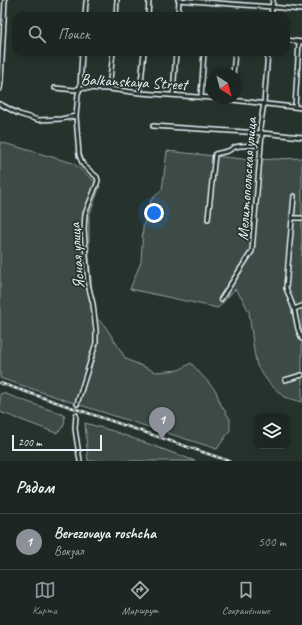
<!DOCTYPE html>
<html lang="ru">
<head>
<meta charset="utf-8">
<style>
	:root { --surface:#1c2622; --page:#252e2a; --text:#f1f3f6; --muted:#a0a5a5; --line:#3a4340; --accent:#8c9099 }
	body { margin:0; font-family:Caveat,sans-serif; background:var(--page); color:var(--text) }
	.controls { position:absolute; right:12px; bottom:12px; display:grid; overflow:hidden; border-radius:8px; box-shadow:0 2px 10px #0003 }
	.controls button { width:36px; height:36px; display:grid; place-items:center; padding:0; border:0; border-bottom:1px solid var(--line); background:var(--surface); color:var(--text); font:20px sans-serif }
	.compass { position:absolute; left:206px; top:68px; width:36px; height:36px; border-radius:50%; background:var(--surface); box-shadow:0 2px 10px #0003; rotate:144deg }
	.scale { position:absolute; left:12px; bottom:10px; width:90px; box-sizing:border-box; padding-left:4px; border:2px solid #e8f1f8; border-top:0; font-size:11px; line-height:14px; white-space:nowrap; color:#e8f1f8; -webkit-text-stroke:3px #26332d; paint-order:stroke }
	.you { position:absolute; left:154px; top:213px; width:14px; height:14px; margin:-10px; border:3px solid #fff; border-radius:50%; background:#1a73e8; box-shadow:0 0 0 6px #1a73e833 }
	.badge { display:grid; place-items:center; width:26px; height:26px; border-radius:50%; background:var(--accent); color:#fff; font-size:13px; font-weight:700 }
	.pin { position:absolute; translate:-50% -33px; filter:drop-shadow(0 1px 2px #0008) }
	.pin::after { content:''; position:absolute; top:21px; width:14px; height:12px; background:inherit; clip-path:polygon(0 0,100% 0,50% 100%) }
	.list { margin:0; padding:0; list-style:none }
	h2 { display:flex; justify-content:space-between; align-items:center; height:52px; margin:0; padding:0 16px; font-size:17px }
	h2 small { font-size:13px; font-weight:400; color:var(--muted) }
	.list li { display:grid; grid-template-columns:26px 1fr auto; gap:12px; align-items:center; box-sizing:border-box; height:56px; padding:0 16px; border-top:1px solid var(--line) }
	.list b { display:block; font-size:15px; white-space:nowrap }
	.list p { margin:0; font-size:13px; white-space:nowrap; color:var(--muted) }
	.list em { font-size:13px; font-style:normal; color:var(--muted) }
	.icon { flex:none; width:22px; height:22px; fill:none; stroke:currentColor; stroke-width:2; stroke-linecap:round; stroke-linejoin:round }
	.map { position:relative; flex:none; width:302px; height:461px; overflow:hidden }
	.search { position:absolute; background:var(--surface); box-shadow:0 2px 10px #0003; left:12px; right:12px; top:12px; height:44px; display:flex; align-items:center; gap:10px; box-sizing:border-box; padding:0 14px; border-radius:12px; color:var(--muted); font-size:15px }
	.sheet { height:108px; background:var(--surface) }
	nav { display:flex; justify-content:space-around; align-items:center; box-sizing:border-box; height:56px; border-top:1px solid var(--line); background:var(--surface); font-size:11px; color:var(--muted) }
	nav a { display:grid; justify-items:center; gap:2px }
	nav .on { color:var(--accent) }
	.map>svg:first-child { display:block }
	.green { fill:#3e4b47; stroke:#939ea0 }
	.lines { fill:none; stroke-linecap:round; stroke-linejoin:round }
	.minor-casing { stroke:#e8f1f8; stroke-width:6 }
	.minor { stroke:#26332d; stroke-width:3 }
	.rail-casing { stroke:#e8f1f8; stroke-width:2.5 }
	.rail { stroke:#26332d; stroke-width:1; stroke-dasharray:3; stroke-linecap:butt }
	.labels { text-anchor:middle; stroke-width:3.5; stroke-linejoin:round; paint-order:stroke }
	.street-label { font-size:16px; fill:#e8f1f8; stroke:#26332d }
</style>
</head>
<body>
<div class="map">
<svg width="302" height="461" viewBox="0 0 302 461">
	<rect width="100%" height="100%" fill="#26332d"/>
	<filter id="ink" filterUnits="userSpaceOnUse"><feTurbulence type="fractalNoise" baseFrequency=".025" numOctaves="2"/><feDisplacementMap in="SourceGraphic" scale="8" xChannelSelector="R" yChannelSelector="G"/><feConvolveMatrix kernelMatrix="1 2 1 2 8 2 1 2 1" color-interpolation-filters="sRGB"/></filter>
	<g filter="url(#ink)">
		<path class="green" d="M0,142L73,163L100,186L89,216V257L94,316L105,326L126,359L156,372L179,370L191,363L216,391L220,403L230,419V430L217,449L77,404L0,378Z
			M167,151L252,160L302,158V402L284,397L269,383L257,366L254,351L249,312L242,298L235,289L218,308L130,289L141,262L143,227L151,200L162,190Z
			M3,393L64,415C66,423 63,429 56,433L0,412V394Z
			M85,423L113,431L195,461H88Z"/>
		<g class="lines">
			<g class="minor-casing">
				<path id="minor" d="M178,0L272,7L302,10
					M85,16L86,2L87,0
					M116,16L117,0
					M148,16L149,0
					M178,16L179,0
					M271,16L273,0
					M286,40L302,42
					M233,74L235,52
					M55,88L75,90L80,88L109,89L140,93L212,98
					M0,89L1,80L5,0
					M109,89L113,52
					M140,93L144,52
					M173,95L176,52
					M201,97L204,52
					M214,98L302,108
					M0,104L19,114L38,120L61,119L76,116
					M295,107L299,42
					M153,126L262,133L302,137
					M294,196L286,288L294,309L298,329L302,339
					M292,218H302
					M208,219L215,154L228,151L235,147L240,146L258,145L261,143
					M221,299L252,251L262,133L260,128L264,103L268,52
					M294,309L302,306
					M285,380L302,375
					M77,404L96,343V330L93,304L88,284L84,229L85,214L98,181L97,177L83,165L79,155L76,116L78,94L80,88L82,52
					M76,415L75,429L80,461"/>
			</g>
			<use href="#minor" class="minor"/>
			<g class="rail-casing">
				<path id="rail" d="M0,383L229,461"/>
			</g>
			<use href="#rail" class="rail"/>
		</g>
	</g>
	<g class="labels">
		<g class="street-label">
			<text transform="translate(134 81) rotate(3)" y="6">Balkanskaya Street</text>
			<text transform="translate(246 179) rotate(-86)" y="6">Мелитопольская улица</text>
			<text transform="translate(76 256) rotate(-94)" y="6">Ясная улица</text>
		</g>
	</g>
</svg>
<div class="controls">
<button><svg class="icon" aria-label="layers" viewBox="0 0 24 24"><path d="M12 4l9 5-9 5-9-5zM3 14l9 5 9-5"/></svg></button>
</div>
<svg class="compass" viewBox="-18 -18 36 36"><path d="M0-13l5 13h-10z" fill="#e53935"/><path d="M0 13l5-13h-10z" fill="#a0a5a5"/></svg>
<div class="scale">200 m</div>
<div class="you"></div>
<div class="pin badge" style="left:162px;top:440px">1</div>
<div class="search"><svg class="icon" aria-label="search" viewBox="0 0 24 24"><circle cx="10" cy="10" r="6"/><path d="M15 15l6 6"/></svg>Поиск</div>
</div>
<section class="sheet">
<h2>Рядом<small></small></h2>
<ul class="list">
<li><span class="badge">1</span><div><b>Berezovaya roshcha</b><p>Вокзал</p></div><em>500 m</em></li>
</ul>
</section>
<nav>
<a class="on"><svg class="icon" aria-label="map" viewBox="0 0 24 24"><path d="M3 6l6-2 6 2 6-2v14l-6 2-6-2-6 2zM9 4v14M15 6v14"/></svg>Карта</a>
<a><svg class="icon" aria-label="directions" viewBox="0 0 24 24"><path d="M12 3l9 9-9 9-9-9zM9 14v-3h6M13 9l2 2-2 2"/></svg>Маршрут</a>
<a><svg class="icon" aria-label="saved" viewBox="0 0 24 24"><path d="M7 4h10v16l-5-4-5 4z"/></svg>Сохранённые</a>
</nav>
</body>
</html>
